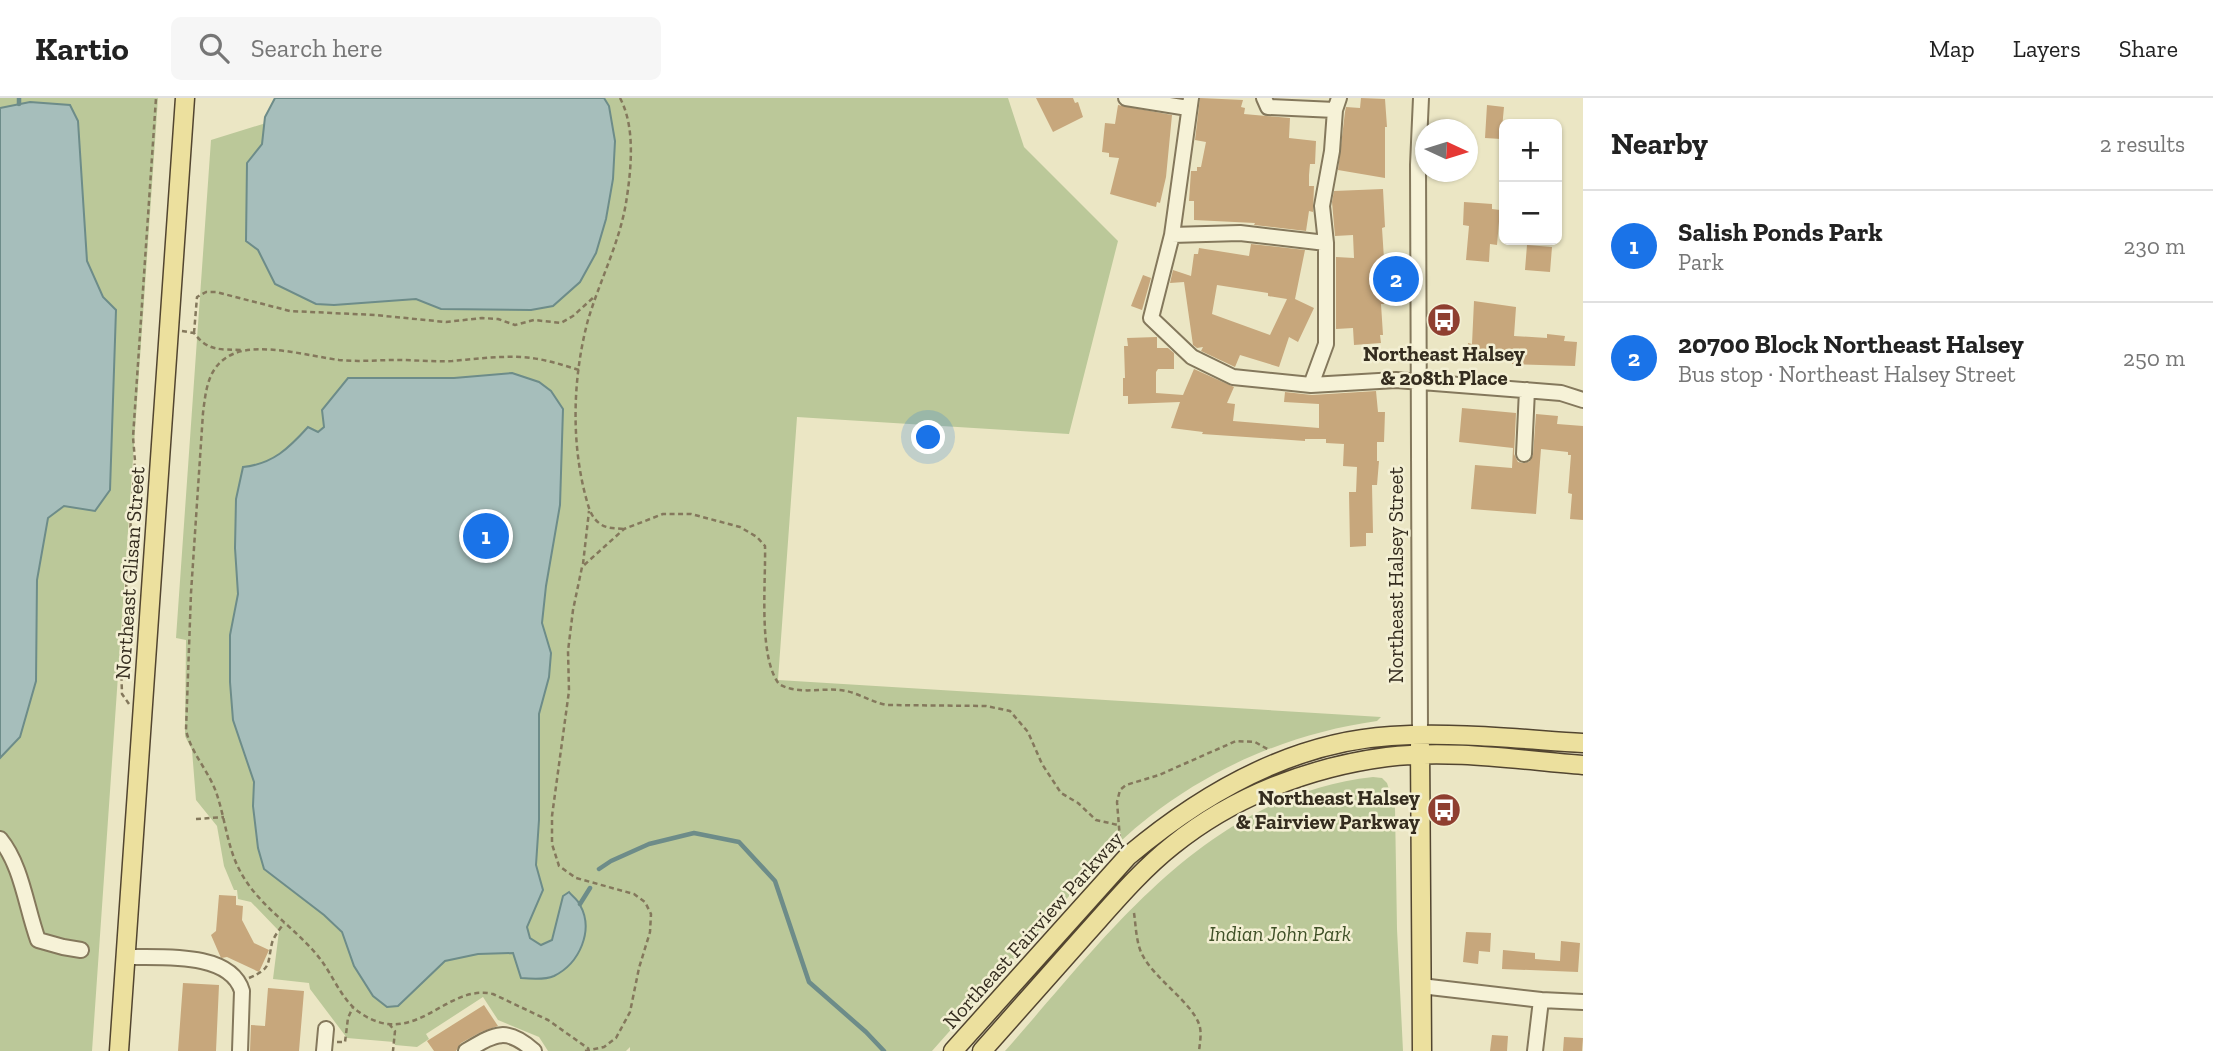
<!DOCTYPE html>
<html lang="en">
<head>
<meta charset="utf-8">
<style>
	:root { --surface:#fff; --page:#f6f6f6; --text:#222; --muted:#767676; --line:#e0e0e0; --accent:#1a73e8 }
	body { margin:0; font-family:"Zilla Slab",serif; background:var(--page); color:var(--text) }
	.controls { position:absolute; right:21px; top:21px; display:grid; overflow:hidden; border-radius:10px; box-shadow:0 2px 5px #0004 }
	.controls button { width:63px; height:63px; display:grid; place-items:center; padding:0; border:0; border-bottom:2px solid var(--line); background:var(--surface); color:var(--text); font:35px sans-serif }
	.compass { position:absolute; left:1415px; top:21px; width:63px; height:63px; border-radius:50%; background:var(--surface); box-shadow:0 2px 5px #0004; rotate:94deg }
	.you { position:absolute; left:929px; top:340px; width:24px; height:24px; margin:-18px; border:5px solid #fff; border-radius:50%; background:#1a73e8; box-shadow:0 0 0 10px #1a73e833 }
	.badge { display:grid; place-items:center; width:46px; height:46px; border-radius:50%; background:var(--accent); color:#fff; font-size:23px; font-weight:700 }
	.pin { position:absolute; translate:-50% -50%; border:4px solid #fff; box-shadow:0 2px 7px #0006 }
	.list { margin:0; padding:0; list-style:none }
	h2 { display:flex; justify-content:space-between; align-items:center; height:91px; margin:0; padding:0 28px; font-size:30px }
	h2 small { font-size:23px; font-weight:400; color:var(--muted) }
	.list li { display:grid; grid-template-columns:46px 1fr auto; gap:21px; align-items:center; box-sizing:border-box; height:112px; padding:0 28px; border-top:2px solid var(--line) }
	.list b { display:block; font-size:26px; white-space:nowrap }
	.list p { margin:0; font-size:23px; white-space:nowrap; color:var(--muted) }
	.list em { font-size:23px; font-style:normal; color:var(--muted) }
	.icon { flex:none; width:38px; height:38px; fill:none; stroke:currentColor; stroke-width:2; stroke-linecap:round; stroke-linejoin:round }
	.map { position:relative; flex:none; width:1583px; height:953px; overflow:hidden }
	header { display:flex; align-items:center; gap:42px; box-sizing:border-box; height:98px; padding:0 35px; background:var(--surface); border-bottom:2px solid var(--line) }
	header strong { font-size:33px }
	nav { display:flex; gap:38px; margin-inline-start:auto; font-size:24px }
	.search { width:490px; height:63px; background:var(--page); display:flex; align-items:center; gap:18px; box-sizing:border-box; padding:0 24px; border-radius:10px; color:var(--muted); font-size:26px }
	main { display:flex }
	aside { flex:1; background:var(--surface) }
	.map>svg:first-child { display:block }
	.green { fill:#bbc899 }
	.water { fill:#a6bebb; stroke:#6d8c89; stroke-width:2 }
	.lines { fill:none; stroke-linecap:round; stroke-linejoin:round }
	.stream { stroke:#6d8c89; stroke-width:4.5 }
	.building { fill:#c7a77c; fill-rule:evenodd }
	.minor-casing { stroke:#84785c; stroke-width:18 }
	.major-casing { stroke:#524530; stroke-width:21 }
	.path { stroke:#84785c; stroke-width:2.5; stroke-dasharray:5 3.5; stroke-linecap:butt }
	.minor { stroke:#f6f2d7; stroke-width:14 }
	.major { stroke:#ece09e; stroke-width:18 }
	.labels { text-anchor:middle; stroke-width:5; stroke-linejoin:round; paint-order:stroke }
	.poi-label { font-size:21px; font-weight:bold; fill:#352d1f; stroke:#f3efd3 }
	.street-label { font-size:21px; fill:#352d1f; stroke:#f3efd3 }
	.park-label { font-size:21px; font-style:italic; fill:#3f5027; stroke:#f3efd3 }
</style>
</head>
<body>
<header>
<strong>Kartio</strong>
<div class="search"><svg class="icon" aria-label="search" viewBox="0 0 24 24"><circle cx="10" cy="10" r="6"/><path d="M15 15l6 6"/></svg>Search here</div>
<nav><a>Map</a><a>Layers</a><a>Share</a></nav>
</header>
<main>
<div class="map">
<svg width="1583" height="953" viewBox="0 0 1583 953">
	<rect width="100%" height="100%" fill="#ebe6c4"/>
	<path class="green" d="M0,0H158L92,953H0V660L20,639L36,583L37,482L48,420L64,408L110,392L116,212L103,199L87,163L78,23L70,7L30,4L0,10Z
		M347,0H1008L1024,49L1118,143L1069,336L797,319L778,582L1381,619L1377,623C1293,635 1216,667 1149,719C1111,748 1080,786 1048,822C1010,865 971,909 932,953H630V949L626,953H548L539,939L498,922L483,899L426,936L429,941L417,949L395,947L394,944L347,940L310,891L309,885L273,881L279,833L251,804L238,801L237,792H234L224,768L217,728L196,702L192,652L185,638L186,542L176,540L211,42Z
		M1373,679L1382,680L1387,685L1395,710L1397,831L1403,953H1005C1108,837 1205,698 1373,679Z"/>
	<path class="water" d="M275,0H604L609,8L615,43L613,81L606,121L596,155L580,184L553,208L531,212L441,211L416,201L334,207L316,206L275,186L258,152L246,143L247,65L262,46L265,19Z
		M30,4L70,7L78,23L87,163L103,199L116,212L110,392L95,413L64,408L48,420L37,482L36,583L20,639L0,660V10Z
		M512,275L539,284L551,293L563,311L560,407L546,488L542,525L551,555L549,579L539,616V722L536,767L543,792L527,829L530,840L541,847L552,842L563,798L569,794C572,798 578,802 580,807C594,832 580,865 554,878C545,882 531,881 521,880L513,855L478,856L445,863L398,908L387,909L373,898L354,868L342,834L324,817L264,771L258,750L253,708L254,684L233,622L230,584V537L238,496L235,450L236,401L243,369C273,366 289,350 308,329L318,334L324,329L322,312L348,280H454Z"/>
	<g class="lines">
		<path class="stream" d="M19,0V6
			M599,771L611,763L649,746L694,735L739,744L775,783L809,884L866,934L884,953
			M580,806L590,790"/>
	</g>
	<path class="building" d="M1036,0H1073L1075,5L1078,4L1083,19L1053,34Z
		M1200,0L1243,2L1241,9L1245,10L1244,16L1290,20L1289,40L1316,43L1315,66H1310L1309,77V88H1314L1313,114L1309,113L1306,133L1254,127L1255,125L1194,122V103H1189L1191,73H1197V69H1201L1206,44L1195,42Z
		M1361,0L1385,1L1387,29H1385V80L1338,72L1345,14L1346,9L1360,10Z
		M1118,7L1172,17L1166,79L1160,105L1157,104L1156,109L1110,96L1119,60L1109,59V55L1102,54L1105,25L1115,26Z
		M1487,7L1504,9L1501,41L1485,40Z
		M1383,91L1385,129L1382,130L1384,161H1381L1384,206H1381L1383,237H1380L1381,245L1354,247L1353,230L1336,231V159L1354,160L1353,137L1335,138L1332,104L1334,93Z
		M1464,104L1492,106V111L1500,112L1497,147L1490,146L1489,164L1466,162L1469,128L1463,127Z
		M1251,146L1305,152L1295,201L1314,210L1298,244L1289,239L1279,269L1240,257L1235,269L1201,253L1203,249L1197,250L1193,247L1184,184L1170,185L1173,172L1191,178L1194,156H1198L1199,150L1249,158ZM1217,187L1268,195V198L1287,201L1270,237L1212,216Z
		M1527,147L1552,149L1550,174L1525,172Z
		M1143,177L1151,180L1142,212L1131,208Z
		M1474,203L1516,209L1514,238L1547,240V236L1565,238L1564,243L1577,244L1575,268L1512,266V256L1489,255V261L1467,259L1468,245L1472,246Z
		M1157,239V250H1168L1174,255V271H1158L1156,274V295L1183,297L1194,271L1234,289L1227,305L1235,306L1233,323L1319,330V306L1284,304L1285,294L1312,297L1376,293L1378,314H1385L1384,344H1377V363H1379L1377,387H1372L1373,435H1366V448L1350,449L1349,394H1356L1357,369L1343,368L1344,346L1326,345V341H1305V343L1202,336L1203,334L1171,330L1180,304L1128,306V298H1123V280H1125L1124,248H1128L1127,240Z
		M1462,310L1516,315L1514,356L1518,364L1523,365L1529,364L1533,357L1536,316L1558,318L1557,326L1583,328V422L1570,421L1572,396L1568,395L1571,357H1568V354L1541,351L1536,416L1471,411L1475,367L1512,370L1513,350L1459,344Z
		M219,797L236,798V807L243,808L242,822L254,845L269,852L259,874L227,859L221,860L211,837L216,833Z
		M1466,834L1491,835L1490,854L1479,853L1478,866L1463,864Z
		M1561,843L1580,845L1578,874L1502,871L1503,852L1535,855V861L1560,863Z
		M183,885L219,887L216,953H178Z
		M268,890L304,893L299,953H250L251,927L265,928Z
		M484,907L498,928L481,934L461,945L456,953H434L427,943Z
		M1492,937L1508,938L1507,953H1490Z
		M1564,939L1583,940L1582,953H1563Z"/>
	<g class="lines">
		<g class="minor-casing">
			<path id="minor" d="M1126,0L1188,10
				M1191,0L1172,137L1240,135L1326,145V246L1311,287L1396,282L1561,295L1583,302
				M1264,0L1268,9L1335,12L1339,0
				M1172,137L1151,220L1192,259L1233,279L1311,287
				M1326,145L1322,108L1332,53L1335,12
				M1524,356L1527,292
				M1420,637L1418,67L1421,0
				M0,741C22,768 26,809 38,842L63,849L81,852
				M126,859C160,860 230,853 242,893L240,953
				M1421,888L1541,902L1583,904
				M324,953L326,931
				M466,953C495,936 506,928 534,953
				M1535,953L1541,902"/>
		</g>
		<g class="major-casing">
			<path id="major" d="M1420,647L1422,953
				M119,953L185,0
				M953,953L1128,758C1203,695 1291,644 1391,638C1455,634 1519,641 1583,645
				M982,953C1016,915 1050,876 1084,838C1112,807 1140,773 1173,747C1234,698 1310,669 1387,659C1451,651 1519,662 1583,667"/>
		</g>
		<path class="path" d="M620,0C636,30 631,73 626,105C619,146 600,182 588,222C573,278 571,341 585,396C588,407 590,418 599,425C606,431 615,430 624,431
			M182,233L194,235C208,254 221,251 242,252
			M194,235L197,199L206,194H216L290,213L375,217L446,224L482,220L498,221L515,227L534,222L561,225L573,218L595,198
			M579,272C560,266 541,260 521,259C498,258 475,261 452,263C434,264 416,262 398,262C378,262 358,264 339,262C309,258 260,244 233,256C208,267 206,291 203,315L191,495L186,632C191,655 208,672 216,694C225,719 227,748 239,771C258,809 296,829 321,862C333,878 342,902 359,914C367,920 378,925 388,926C428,930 454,887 493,896L548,922L589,951
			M583,466L589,413
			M129,606L122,596L121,564L135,363L133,339L156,0
			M196,721L224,719
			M1120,741L1117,704L1120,692L1126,687L1159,677L1236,643L1255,644L1269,652
			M1134,815C1136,828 1136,846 1143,858C1155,881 1191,904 1199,926C1202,934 1200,944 1199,953
			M249,880C272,870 267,867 272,845C274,838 280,831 284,825
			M389,926L395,933L393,953
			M337,944H345L348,920L353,909
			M585,953L604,949L616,940L630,914L639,870L650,834L651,816L645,804L634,796L576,780L559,768L552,746V718L569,593L568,553L573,512L582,469L624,431L663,416H691L740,429L757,439L765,448C766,484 758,559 779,586C798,597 819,590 839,592C856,593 870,604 887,607L986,608L1010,613L1028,634L1042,666L1061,695L1078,705L1096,722L1118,727"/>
		<use href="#minor" class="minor"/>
		<use href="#major" class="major"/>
	</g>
	<defs>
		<g id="bus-disc" transform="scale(1.75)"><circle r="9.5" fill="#8f3f30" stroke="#f3efd3"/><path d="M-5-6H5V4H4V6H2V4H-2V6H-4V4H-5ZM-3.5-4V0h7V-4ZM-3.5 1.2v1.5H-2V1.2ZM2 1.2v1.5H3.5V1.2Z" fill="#fff"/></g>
	</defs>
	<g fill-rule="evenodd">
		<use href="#bus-disc" x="1444" y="222"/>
		<use href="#bus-disc" x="1444" y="712"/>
	</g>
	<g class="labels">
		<g class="poi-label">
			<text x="1444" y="263">Northeast Halsey<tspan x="1444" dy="24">&amp; 208th Place</tspan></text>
			<text x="1420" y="707" text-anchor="end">Northeast Halsey<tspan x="1420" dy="24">&amp; Fairview Parkway</tspan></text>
		</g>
		<g class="street-label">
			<text transform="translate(130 475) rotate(-86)" y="7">Northeast Glisan Street</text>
			<text transform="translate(1396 477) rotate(-90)" y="7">Northeast Halsey Street</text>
			<text transform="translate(1033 832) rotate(-48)" y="7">Northeast Fairview Parkway</text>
		</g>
		<g class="park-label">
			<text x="1280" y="843">Indian John Park</text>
		</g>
	</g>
</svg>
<div class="controls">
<button>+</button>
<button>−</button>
</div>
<svg class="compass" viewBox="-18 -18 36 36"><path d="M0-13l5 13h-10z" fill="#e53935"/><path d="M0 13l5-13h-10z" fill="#767676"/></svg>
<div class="you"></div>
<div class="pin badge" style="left:486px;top:438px">1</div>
<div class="pin badge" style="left:1396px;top:181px">2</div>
</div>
<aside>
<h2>Nearby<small>2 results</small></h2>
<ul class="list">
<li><span class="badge">1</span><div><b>Salish Ponds Park</b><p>Park</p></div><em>230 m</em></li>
<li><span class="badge">2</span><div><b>20700 Block Northeast Halsey</b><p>Bus stop · Northeast Halsey Street</p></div><em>250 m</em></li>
</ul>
</aside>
</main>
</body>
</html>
